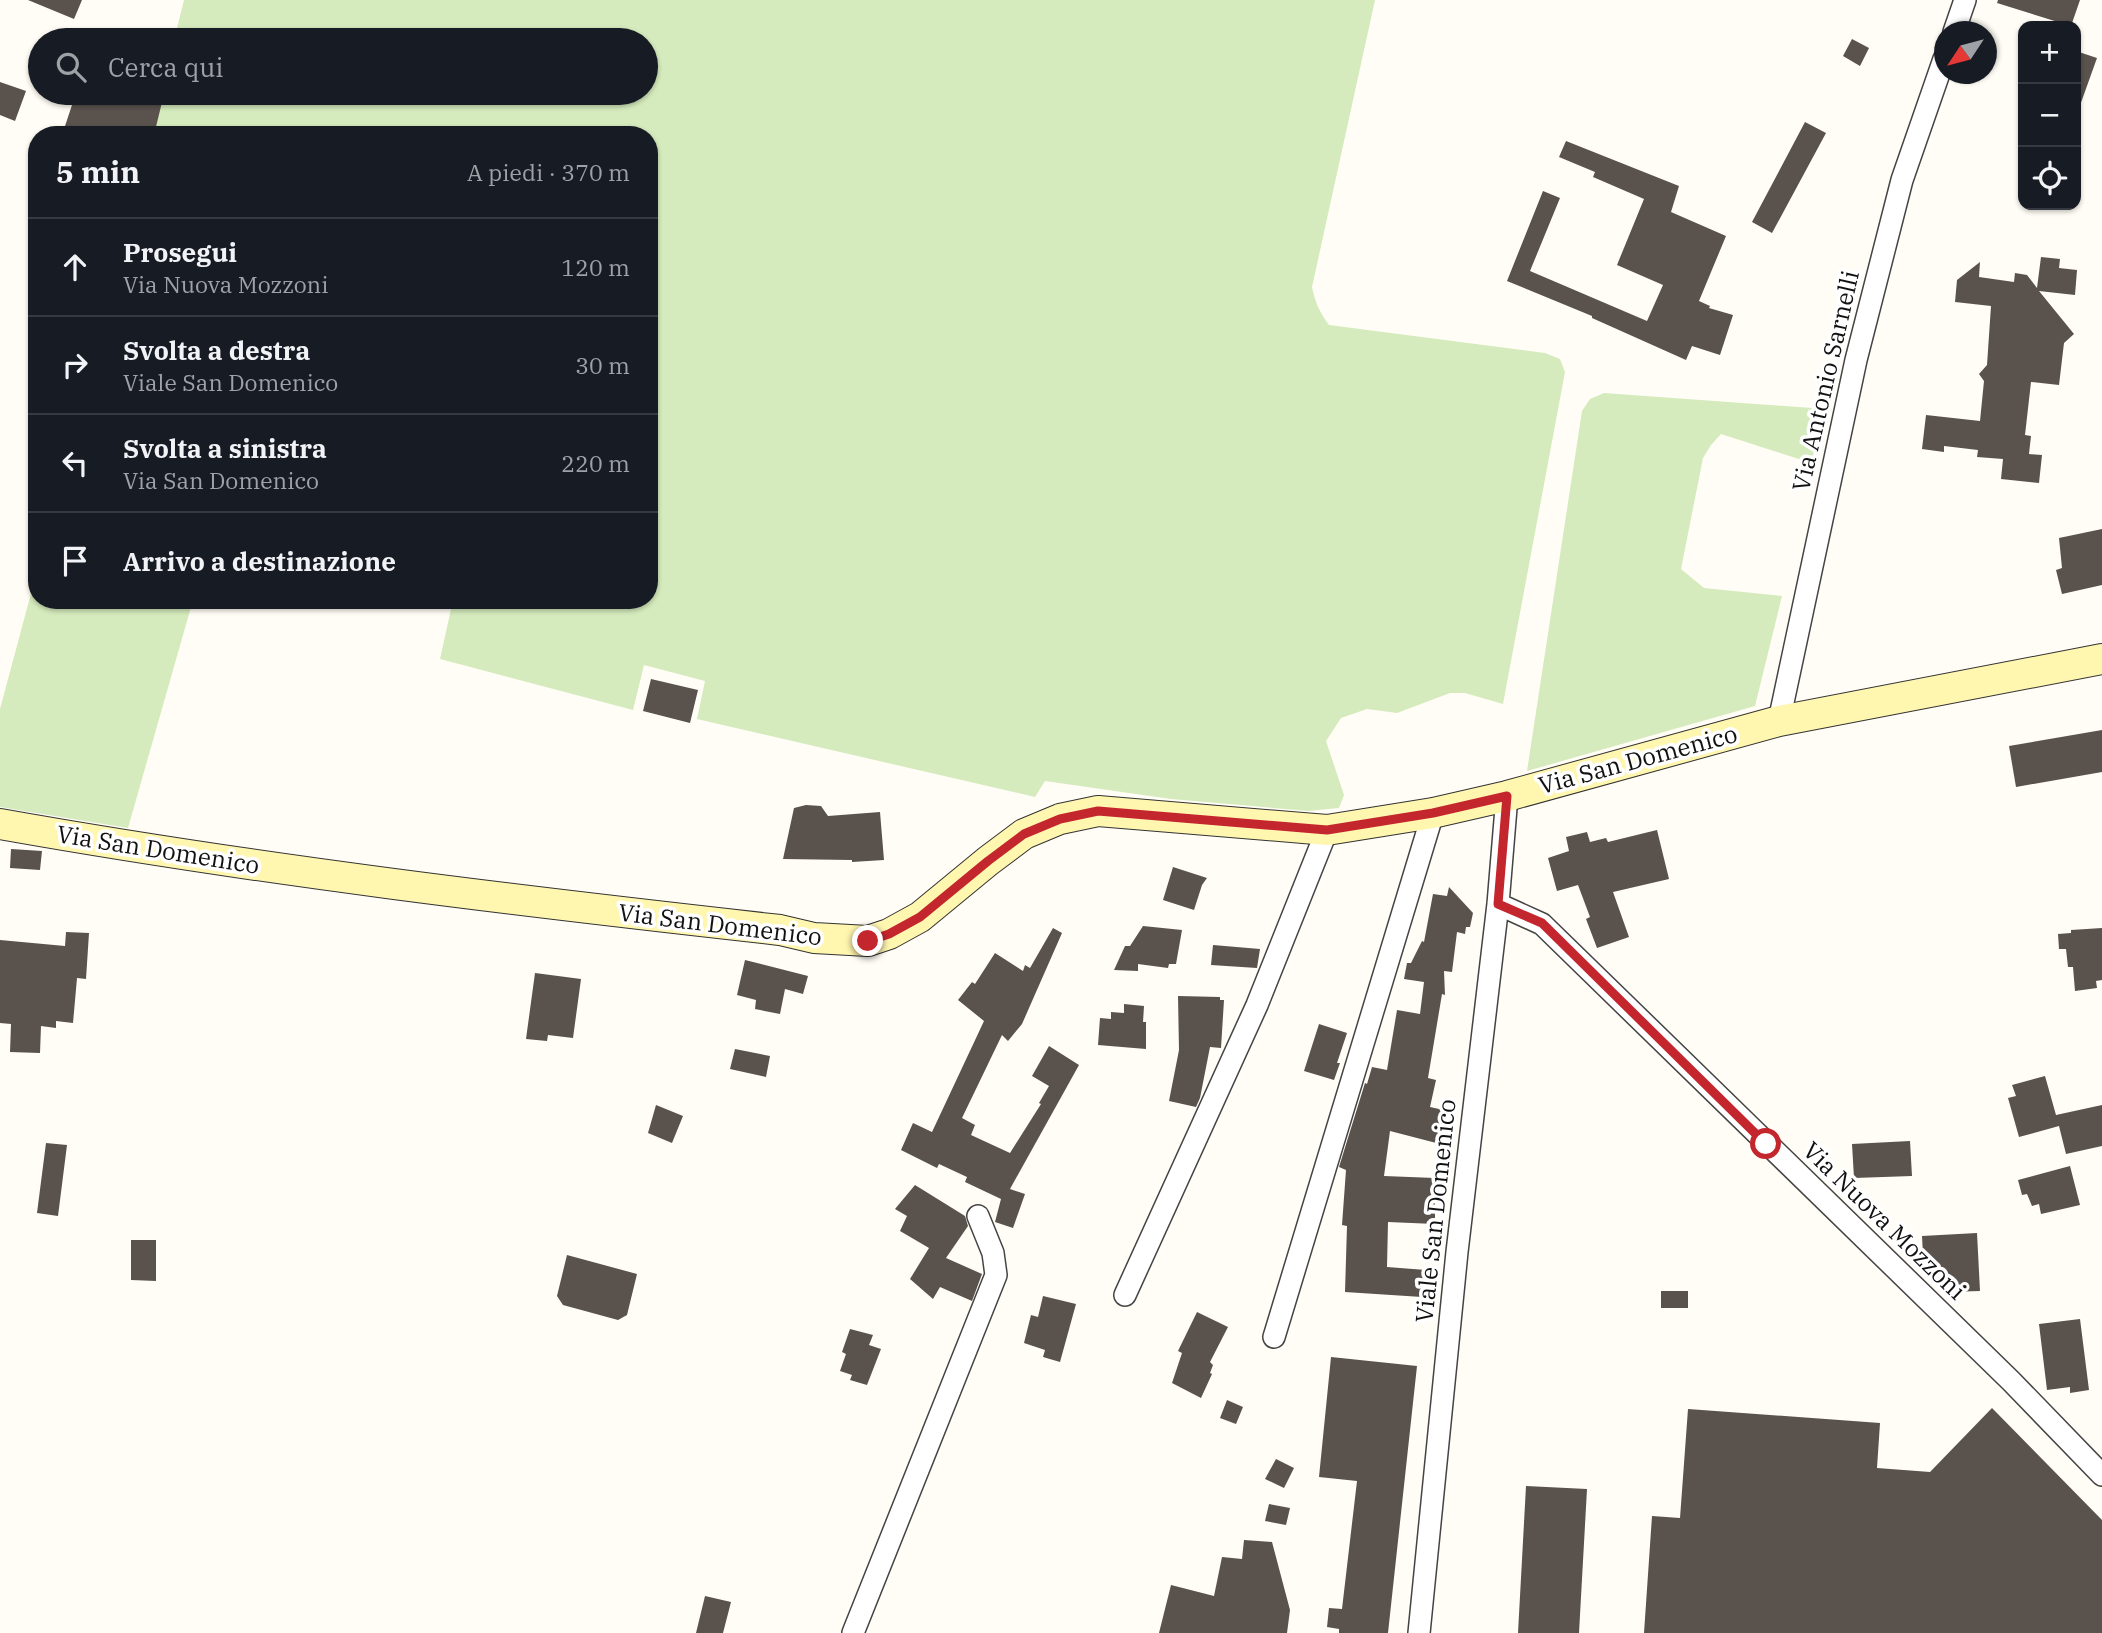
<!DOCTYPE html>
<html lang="it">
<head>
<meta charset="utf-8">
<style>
	:root { --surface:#171b24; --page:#20242c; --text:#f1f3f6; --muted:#9ea1a6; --line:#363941 }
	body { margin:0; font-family:"IBM Plex Serif",serif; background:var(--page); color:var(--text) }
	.controls { position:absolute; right:21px; top:21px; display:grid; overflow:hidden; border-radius:14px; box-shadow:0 2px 5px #0004 }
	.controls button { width:63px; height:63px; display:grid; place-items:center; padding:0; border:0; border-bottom:2px solid var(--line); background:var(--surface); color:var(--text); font:35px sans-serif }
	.compass { position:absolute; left:1934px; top:21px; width:63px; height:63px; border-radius:50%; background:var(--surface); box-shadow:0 2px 5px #0004; rotate:234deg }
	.stop { position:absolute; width:21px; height:21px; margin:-16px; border:5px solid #c4262e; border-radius:50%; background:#fff }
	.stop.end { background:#c4262e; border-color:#fff; box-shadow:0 2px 7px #0008 }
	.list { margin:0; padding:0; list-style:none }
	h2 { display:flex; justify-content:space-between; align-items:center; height:91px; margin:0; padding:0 28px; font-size:30px }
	h2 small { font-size:23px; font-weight:400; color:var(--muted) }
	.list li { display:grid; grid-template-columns:46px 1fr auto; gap:21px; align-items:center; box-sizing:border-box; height:98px; padding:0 28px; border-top:2px solid var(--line) }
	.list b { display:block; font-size:26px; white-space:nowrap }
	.list p { margin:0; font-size:23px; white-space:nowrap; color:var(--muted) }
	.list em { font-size:23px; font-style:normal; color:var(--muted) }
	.icon { flex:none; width:38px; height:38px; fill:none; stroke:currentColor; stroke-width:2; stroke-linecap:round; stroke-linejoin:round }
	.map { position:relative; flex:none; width:2102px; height:1633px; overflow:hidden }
	.search { position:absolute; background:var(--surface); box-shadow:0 2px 5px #0004; left:28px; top:28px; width:630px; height:77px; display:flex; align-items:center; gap:18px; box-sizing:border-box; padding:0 24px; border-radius:38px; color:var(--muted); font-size:26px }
	.panel { position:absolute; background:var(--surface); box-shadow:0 2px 5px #0004; left:28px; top:126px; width:630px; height:483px; border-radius:28px }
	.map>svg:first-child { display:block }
	.green { fill:#d5ebbd }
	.building { fill:#5a524d }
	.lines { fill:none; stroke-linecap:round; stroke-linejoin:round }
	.street-casing { stroke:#444; stroke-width:24 }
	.secondary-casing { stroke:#333; stroke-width:32 }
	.street { stroke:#fff; stroke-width:21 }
	.secondary { stroke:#fff6b0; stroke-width:30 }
	.route { stroke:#c4262e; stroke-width:9 }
	.labels { text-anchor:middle; stroke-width:7; stroke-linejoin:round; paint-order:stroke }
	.street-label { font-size:24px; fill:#111; stroke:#fff }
</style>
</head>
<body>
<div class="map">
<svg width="2102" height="1633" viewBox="0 0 2102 1633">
	<rect width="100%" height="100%" fill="#fffdf5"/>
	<path class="green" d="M184,0H1375L1312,287C1315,302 1320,313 1329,325L1545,353L1560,359L1565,372L1503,704L1465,693H1450L1397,713L1367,709L1341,718L1326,741L1344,795L1339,808L1308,811L1171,799L1045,781L1035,797L697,719L705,681L644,665L633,710L440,659L453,600H649V135H150L161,93H646V40H174Z
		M1604,393L1826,409L1811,463L1721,434L1711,445L1703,458L1681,569L1704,588L1782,596L1755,706L1527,771L1582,411L1590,399Z
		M37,571V600H193L128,828L0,807V709Z"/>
	<path class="building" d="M28,0H82L74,19Z
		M1998,0H2080L2071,26L1997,3Z
		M1852,39L1869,48L1860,66L1843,56Z
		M2076,51L2097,58L2078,111L2076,110Z
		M0,82L26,91L15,121L0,115Z
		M76,93H140L163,98L154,135H62Z
		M1805,122L1826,133L1772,233L1752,222Z
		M1566,141L1679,186L1671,212L1726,236L1699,301L1710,306L1709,308L1733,315L1720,355L1692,346L1686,360L1592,318V316L1507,281L1543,191L1560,198L1530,271L1647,321L1663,285L1617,265L1644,199L1593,177L1595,172L1559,157Z
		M2041,257L2060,259L2059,268L2077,270L2075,295L2039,291L2074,334L2064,343L2059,385L2031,382L2025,435L2031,436L2029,454L2042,455L2039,483L2001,479L2003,459L1977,457L1978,450L1944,446V452L1922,449L1926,415L1980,421L1984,381L1979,374L1987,365L1991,306L1955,302L1957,280L1980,262L1979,277L2014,282L2015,273L2027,275L2037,288Z
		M2102,529V585L2062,594L2056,570L2062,568L2059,538Z
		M651,679L698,690L690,723L643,711Z
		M2102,730V772L2016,787L2009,746Z
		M806,805L821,806L828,816L880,812L884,860L852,862V860L783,859L794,808Z
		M1657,830L1669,879L1613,892L1629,937L1597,948L1586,919L1590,917L1578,885L1557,891L1548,858L1569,851L1566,837L1587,832L1590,842L1606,838L1608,842Z
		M11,849L42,851L40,870L10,868Z
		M1173,867L1207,878L1202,885L1194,910L1163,900Z
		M1449,887L1473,913L1470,927H1466L1465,934L1457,932L1452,972L1444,971L1445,995L1442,994L1428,1078L1436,1080L1430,1107L1448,1111L1444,1145L1390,1131L1384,1176L1435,1178V1224L1388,1222L1387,1267L1426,1270L1422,1297L1345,1292L1347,1226L1342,1225L1346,1170L1339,1167L1365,1083L1367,1084L1372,1067L1387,1070L1397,1010L1420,1014L1424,982L1404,979L1407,963H1411L1422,941L1424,942L1433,894L1447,896Z
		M1143,926L1182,930L1176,964H1169L1168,968L1138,964V971L1114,970L1125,946H1130Z
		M1053,928L1062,933L1022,1024L1008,1041L1002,1035L962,1118L975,1125L971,1135L1010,1153L1041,1104L1039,1103L1049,1086L1032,1076L1049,1046L1079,1065L1010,1189L1025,1194L1013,1228L995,1222L1001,1199L965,1182L967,1177L939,1164L937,1168L901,1150L913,1123L932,1132L984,1021L958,1000L972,982L975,984L995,953L1023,971L1025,965L1030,968Z
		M2102,928V980L2096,981L2097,988L2075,991L2073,967H2068L2066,949H2059L2058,934L2071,933V930Z
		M66,932L89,933L86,979L77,978L73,1023L56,1021V1028L41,1026L40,1053L10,1052L11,1024L0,1023V940L65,946Z
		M1213,945L1260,949L1257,968L1211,965Z
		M745,960L808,976L803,994L785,989L780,1014L755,1009L756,1000L737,995Z
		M535,973L581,979L573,1038L548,1035L547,1041L526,1039Z
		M1178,996L1220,997V1000H1224L1221,1048L1210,1047L1200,1098L1196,1107L1169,1101L1179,1050Z
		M1124,1004L1144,1006L1143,1022H1146V1049L1098,1045L1100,1018L1111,1019V1012L1124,1013Z
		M1319,1024L1347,1033L1337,1063H1340L1334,1080L1304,1071Z
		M735,1049L770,1056L766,1077L730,1069Z
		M2045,1076L2056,1115L2102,1105V1146L2066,1154L2059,1126L2019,1137L2008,1098L2016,1096L2012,1085Z
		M656,1105L683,1116L672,1143L648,1133Z
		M1910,1141L1912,1176L1854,1178L1852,1144Z
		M46,1143L67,1145L58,1216L37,1213Z
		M2070,1166L2080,1205L2041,1214L2039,1204L2032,1206L2027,1194L2022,1195L2018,1180Z
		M915,1185L965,1216L968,1226L946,1258L982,1274L972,1301L940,1287L933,1299L910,1279L929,1248L900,1231L907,1216L895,1209Z
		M1977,1233L1980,1291L1948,1292L1947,1273L1924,1274L1922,1236Z
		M131,1240H156V1281L131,1280Z
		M567,1255L637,1274L627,1315L618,1320L563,1305L557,1296Z
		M1661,1291H1688V1308H1661Z
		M1043,1296L1076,1304L1060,1362L1043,1357L1045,1350L1024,1343L1031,1315L1038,1317Z
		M1197,1312L1228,1327L1210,1362L1213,1365L1210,1373L1212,1374L1201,1398L1172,1383L1182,1353L1178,1351Z
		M2080,1319L2089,1390L2070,1393V1387L2047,1390L2039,1324Z
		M850,1329L873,1335L869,1345L881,1349L867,1385L850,1380L852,1375L840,1371L846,1354L842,1352Z
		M1331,1357L1417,1366L1388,1633H1339V1629L1327,1627L1329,1608L1342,1609L1357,1481L1319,1477Z
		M1227,1400L1243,1407L1236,1424L1220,1418Z
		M1992,1408L2102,1520V1633H1644L1652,1516L1680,1518L1688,1409L1880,1423L1877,1468L1930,1472Z
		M1276,1459L1294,1468L1284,1488L1265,1479Z
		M1526,1486L1587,1489L1579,1633H1518Z
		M1269,1504L1290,1508L1286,1525L1265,1521Z
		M1244,1540L1272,1542L1290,1610L1287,1633H1159L1171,1585L1214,1596L1222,1557L1242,1559Z
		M705,1596L731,1602L723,1633H696Z"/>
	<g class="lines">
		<g class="street-casing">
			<path id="street" d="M1954,32L1965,0
				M1779,721L1856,360L1902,180L1944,59
				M1498,904L1542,924L2011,1381L2102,1475
				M1125,1295L1257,1005L1327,830
				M1274,1337L1433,813
				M853,1633L996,1275L993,1253L978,1216
				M1419,1633L1457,1252L1498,904L1507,796"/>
		</g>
		<g class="secondary-casing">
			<path id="secondary" d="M0,824C259,870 519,901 780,930L814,938L868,941L889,934L920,917L988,861L1024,834L1060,819L1098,811L1327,830L1433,813L1507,796L1779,721L2102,659"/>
		</g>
		<use href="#street" class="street"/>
		<use href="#secondary" class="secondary"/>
	</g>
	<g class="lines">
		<path class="route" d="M868,941L889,934L920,917L988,861L1024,834L1060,819L1098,811L1327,830L1433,813L1507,796L1498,904L1542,923L1766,1144"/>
	</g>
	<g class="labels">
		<g class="street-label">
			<text transform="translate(1826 381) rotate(-77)" y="8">Via Antonio Sarnelli</text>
			<text transform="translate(1638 760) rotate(-15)" y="8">Via San Domenico</text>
			<text transform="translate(158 850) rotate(9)" y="8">Via San Domenico</text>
			<text transform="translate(720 925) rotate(7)" y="8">Via San Domenico</text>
			<text transform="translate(1436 1211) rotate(-84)" y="8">Viale San Domenico</text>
			<text transform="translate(1884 1221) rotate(44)" y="8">Via Nuova Mozzoni</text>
		</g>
	</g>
</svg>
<div class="controls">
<button>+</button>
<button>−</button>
<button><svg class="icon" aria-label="locate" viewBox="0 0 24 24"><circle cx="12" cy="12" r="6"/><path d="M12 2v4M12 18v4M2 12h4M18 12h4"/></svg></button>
</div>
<svg class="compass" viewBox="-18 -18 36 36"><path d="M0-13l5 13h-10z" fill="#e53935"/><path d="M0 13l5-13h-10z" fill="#9ea1a6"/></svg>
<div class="stop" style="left:1766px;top:1144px"></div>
<div class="stop end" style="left:868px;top:941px"></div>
<div class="search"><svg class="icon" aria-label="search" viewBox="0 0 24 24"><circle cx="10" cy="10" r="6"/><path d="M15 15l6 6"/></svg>Cerca qui</div>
<section class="panel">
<h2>5 min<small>A piedi · 370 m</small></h2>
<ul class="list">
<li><svg class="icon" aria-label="ahead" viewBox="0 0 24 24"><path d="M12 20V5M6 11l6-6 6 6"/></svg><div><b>Prosegui</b><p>Via Nuova Mozzoni</p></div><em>120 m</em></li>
<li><svg class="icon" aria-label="right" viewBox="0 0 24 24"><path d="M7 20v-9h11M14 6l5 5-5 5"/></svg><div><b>Svolta a destra</b><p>Viale San Domenico</p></div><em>30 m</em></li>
<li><svg class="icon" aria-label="left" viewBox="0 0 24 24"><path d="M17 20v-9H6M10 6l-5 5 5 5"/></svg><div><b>Svolta a sinistra</b><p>Via San Domenico</p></div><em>220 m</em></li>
<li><svg class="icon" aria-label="arrive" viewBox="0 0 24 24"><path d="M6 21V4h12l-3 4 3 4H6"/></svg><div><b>Arrivo a destinazione</b></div></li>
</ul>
</section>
</div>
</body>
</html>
